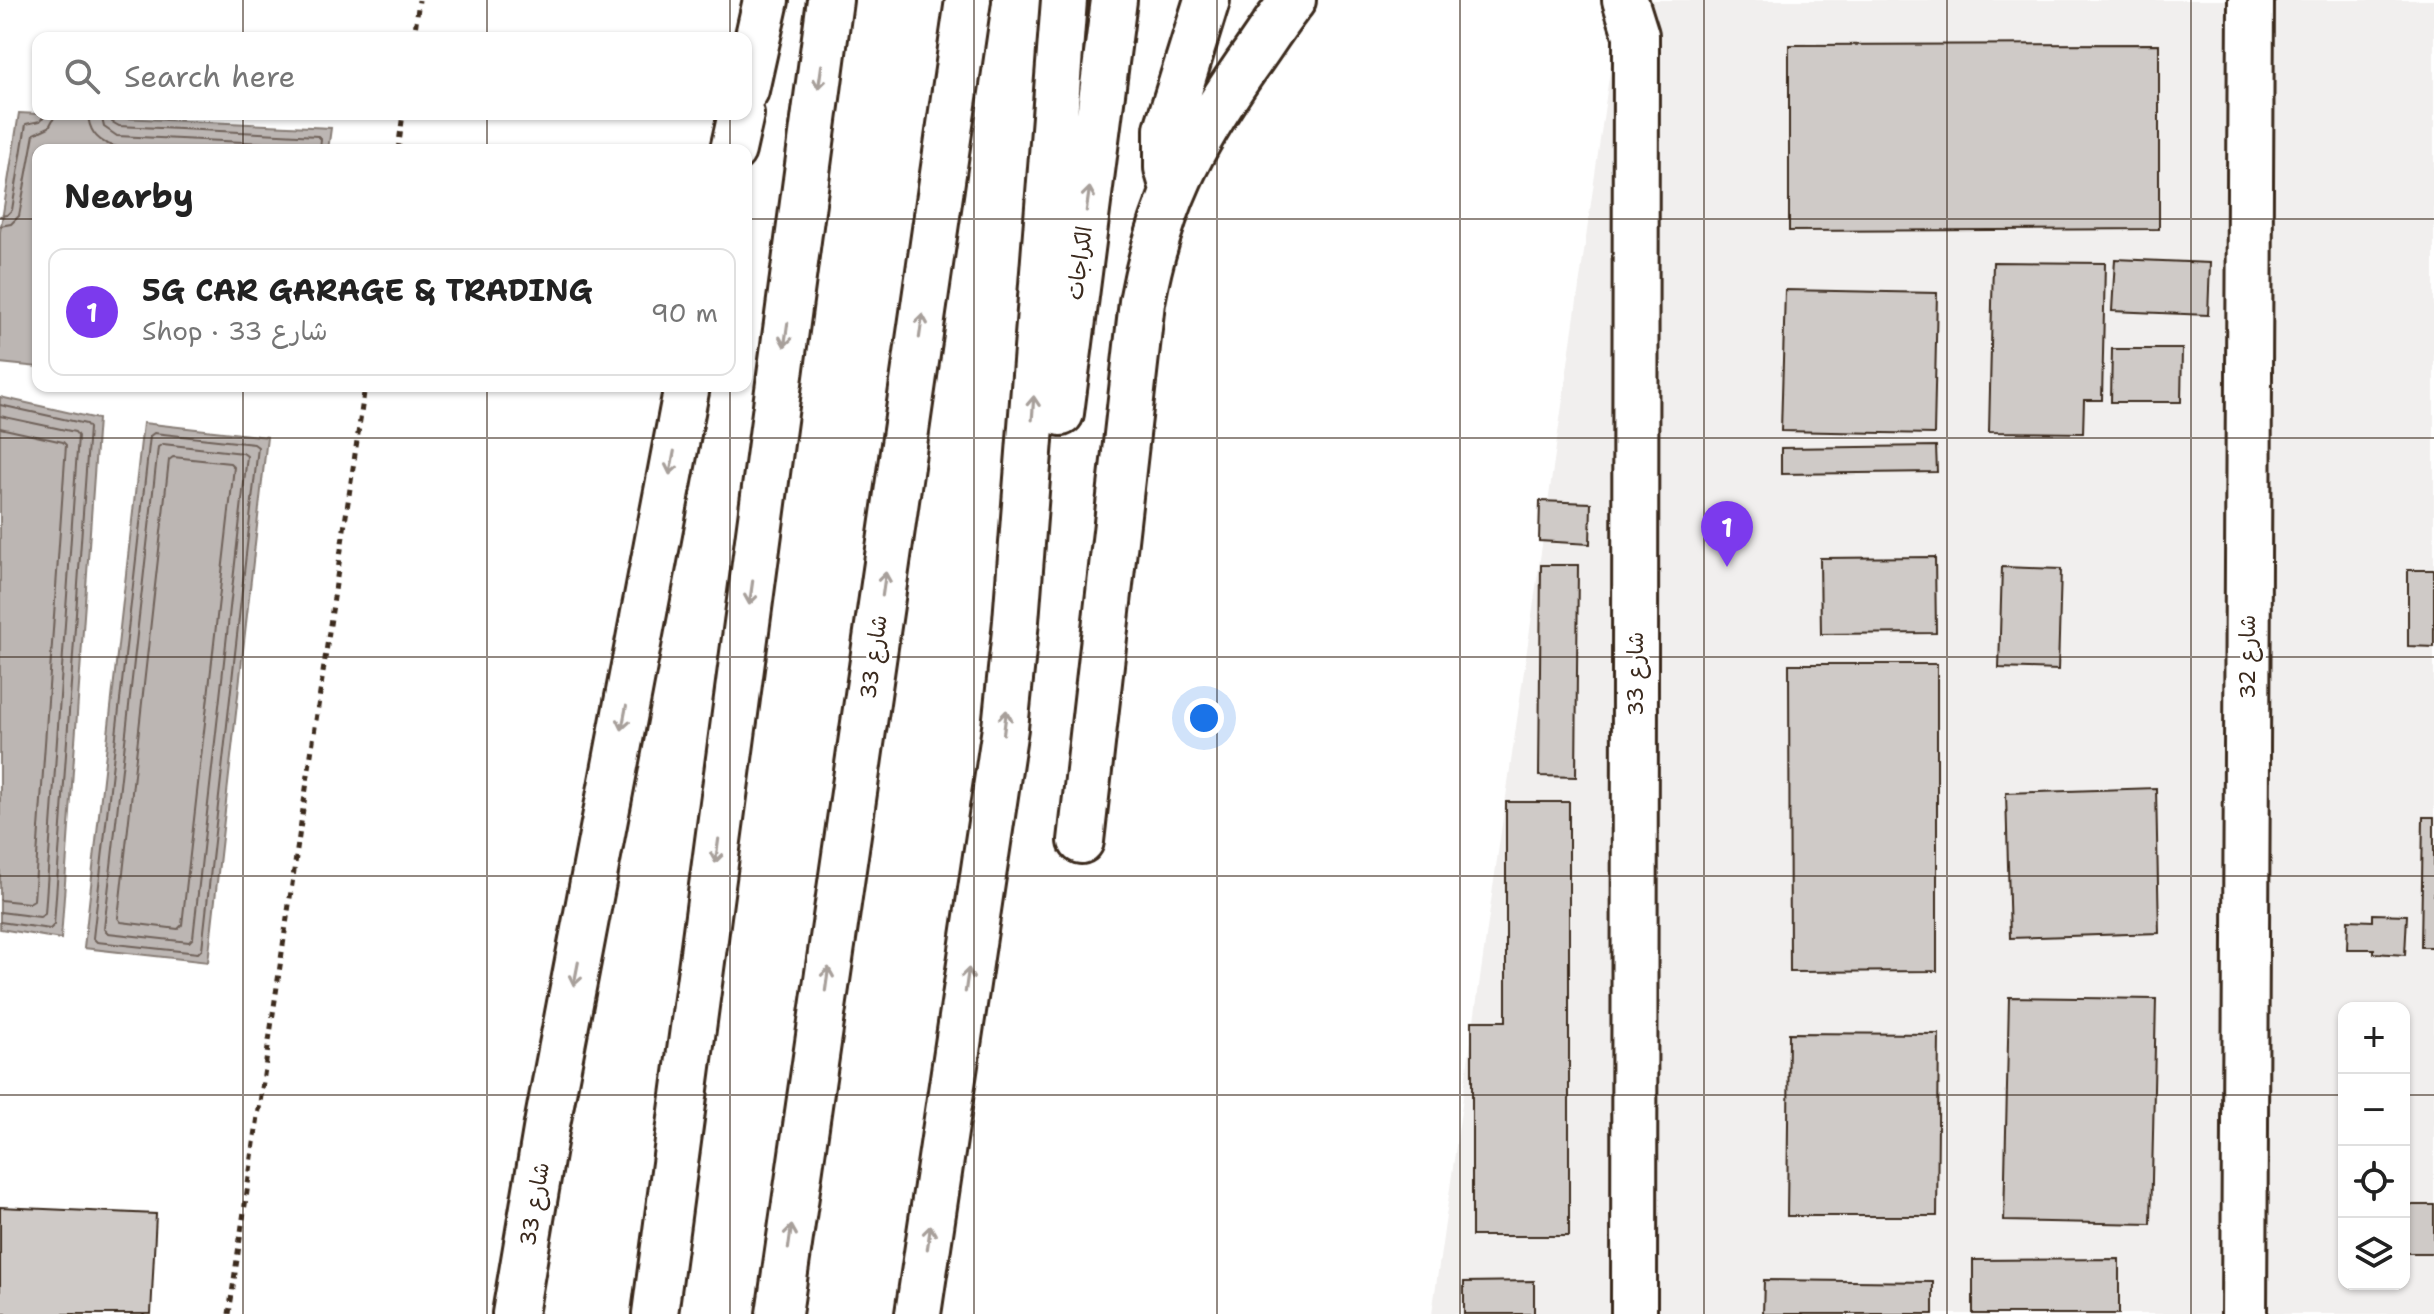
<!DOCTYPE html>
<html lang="en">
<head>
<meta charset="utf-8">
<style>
	:root { --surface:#fff; --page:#f2f2f2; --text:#222; --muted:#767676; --line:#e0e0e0; --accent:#7c3aed }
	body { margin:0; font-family:"Shantell Sans","Playpen Sans Arabic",sans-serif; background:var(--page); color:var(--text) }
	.controls { position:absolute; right:24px; bottom:24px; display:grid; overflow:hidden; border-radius:16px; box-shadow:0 2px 6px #0004 }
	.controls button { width:72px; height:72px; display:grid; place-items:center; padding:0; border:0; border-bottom:2px solid var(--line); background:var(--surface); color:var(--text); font:40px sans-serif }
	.you { position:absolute; left:1204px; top:718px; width:28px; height:28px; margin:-20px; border:6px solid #fff; border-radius:50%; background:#1a73e8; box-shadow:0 0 0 12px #1a73e833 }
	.badge { display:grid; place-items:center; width:52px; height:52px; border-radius:50%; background:var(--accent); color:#fff; font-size:26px; font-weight:700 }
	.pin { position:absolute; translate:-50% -66px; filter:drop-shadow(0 2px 4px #0008) }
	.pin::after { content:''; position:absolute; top:42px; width:28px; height:24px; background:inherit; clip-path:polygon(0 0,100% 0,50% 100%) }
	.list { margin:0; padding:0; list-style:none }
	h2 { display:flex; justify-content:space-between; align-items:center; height:104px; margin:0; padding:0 32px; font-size:34px }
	h2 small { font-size:26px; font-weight:400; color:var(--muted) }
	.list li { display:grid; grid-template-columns:52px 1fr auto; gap:24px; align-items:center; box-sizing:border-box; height:128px; margin:0 16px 16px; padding:0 16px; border:2px solid var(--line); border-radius:16px }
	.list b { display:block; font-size:30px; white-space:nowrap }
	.list p { margin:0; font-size:26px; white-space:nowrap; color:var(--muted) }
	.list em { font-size:26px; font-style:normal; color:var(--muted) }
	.icon { flex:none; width:44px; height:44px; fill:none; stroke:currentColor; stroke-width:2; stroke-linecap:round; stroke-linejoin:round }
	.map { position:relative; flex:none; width:2434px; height:1314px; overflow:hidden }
	.search { position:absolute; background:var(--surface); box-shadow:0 2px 6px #0004; left:32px; top:32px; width:720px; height:88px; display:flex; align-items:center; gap:20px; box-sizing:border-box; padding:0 28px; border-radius:16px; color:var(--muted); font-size:30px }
	.panel { position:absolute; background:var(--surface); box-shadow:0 2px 6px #0004; left:32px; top:144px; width:720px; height:248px; border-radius:16px }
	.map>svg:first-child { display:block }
	.built { fill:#f1efee; fill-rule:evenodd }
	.water { fill:#bcb6b3; stroke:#887e77; stroke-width:2 }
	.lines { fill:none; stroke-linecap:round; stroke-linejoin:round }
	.shore { stroke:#6f625a; stroke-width:2 }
	.building { fill:#cfcac7; stroke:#3b2a1e; stroke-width:2 }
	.minor-casing { stroke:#3b2a1e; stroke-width:50 }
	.highway-casing { stroke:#3b2a1e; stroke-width:50 }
	.path { stroke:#3b2a1e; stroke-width:5; stroke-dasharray:6 6; stroke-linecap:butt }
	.minor { stroke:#fff; stroke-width:44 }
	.highway { stroke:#fff; stroke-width:44 }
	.oneway { stroke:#a79f9a }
	.grid { fill:none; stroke:#3b2a1e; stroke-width:2; stroke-opacity:0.55 }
	.labels { text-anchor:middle; stroke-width:6; stroke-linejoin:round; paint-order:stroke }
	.street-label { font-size:22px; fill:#3b2a1e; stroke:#fff }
</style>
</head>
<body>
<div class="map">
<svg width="2434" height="1314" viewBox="0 0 2434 1314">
	<rect width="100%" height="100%" fill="#fff"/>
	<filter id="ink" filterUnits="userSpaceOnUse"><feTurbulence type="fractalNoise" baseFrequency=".0125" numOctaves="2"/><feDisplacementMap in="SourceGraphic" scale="16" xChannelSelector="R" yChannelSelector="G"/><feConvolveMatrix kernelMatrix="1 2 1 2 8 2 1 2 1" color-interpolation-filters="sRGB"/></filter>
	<g filter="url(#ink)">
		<path class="built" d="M1620,0H2434V1314H1432ZM2344,1008H2404V1284H2344Z"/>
		<path class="water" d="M19,113L38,114L331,128L328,150H38V367L0,363V232Z
			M0,397L98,419L61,939L0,929Z
			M143,423L267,437L208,962L84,948Z"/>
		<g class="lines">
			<path class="shore" d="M88,114C90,153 131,149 160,150
				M101,114L104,127L117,136L306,145L310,150
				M111,114L112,122L119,126L318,136L321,139L320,150
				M0,216L7,215L12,210L26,124L40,121L46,114
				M0,226L11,224L19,216L34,134L49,127L56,114
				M0,405L86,424L89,428L54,925L50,929L0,922
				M0,416L75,432L78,436L45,914L40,917L0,912
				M0,428L63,442L66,445L34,900L29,903L0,900
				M154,433L254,444L258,447L202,949L198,953L97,942L93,938L150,436Z
				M163,444L243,453L247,456L193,938L189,942L108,933L104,929L158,447Z
				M173,457L230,463L234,467L182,925L178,929L121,922L118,918L169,460Z"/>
		</g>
		<path class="building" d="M2159,44V229L1789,231V45Z
			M2115,259L2210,263L2208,315L2112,311Z
			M1993,262L2105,263L2102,400H2084L2083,433L1989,432Z
			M1785,290L1937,293L1934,434L1781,431Z
			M2112,349H2182L2181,402H2111Z
			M1936,446L1937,472L1781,474V448Z
			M1540,501L1591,503L1590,544L1539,541Z
			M1935,557L1936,633L1821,634L1820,558Z
			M1541,565H1578L1576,777L1539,776Z
			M2002,567L2061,569L2058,670L1999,668Z
			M2408,570H2434V647L2408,646Z
			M1789,664H1937V971L1790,972Z
			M2156,788L2159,933L2010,938L2006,793Z
			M1506,802H1569V1236H1472V1021H1506Z
			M2423,817H2434V947H2421Z
			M2373,914L2407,915L2405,955L2374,953V949H2347L2348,920L2373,921Z
			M2009,997L2156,999L2151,1224L2004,1221Z
			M1789,1033L1939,1034L1937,1216H1787Z
			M2404,1205H2434V1253H2404Z
			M0,1207L156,1214L151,1314H0Z
			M2119,1259V1314H1973V1260Z
			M1764,1280L1933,1282V1314H1763Z
			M1534,1281V1314H1464V1282Z"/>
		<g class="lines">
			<g class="minor-casing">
				<path id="minor" d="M1625,0L1636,35L1634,1314
					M746,90L766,0
					M733,150L741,114
					M1173,189L1167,168V129L1207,0
					M1061,413L1114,0
					M1081,841L1142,302C1160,204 1190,147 1246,66C1262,44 1276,21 1293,0
					M515,1314L546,1130L687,386
					M918,1314L1005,728L1016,621L1064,0
					M2244,1314L2251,0"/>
			</g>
			<g class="highway-casing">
				<path id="highway" d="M655,1314L830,0
					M779,1314L968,0"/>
			</g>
			<path class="path" d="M414,38L419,0
				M398,150L403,114
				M229,1314L365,386"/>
			<use href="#minor" class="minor"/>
			<use href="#highway" class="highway"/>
		</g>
		<defs><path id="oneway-shaft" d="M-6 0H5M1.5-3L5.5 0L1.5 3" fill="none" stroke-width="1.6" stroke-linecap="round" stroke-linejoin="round" transform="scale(2)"/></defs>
		<g class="oneway">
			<use href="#oneway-shaft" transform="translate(820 77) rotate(98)"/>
			<use href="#oneway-shaft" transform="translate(1088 199) rotate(-82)"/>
			<use href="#oneway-shaft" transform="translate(921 326) rotate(-82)"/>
			<use href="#oneway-shaft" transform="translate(786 335) rotate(98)"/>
			<use href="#oneway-shaft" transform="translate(1033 408) rotate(-86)"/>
			<use href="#oneway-shaft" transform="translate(672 463) rotate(101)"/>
			<use href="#oneway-shaft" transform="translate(884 584) rotate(-82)"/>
			<use href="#oneway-shaft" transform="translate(751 593) rotate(98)"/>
			<use href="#oneway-shaft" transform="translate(624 718) rotate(101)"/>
			<use href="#oneway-shaft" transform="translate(1005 722) rotate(-83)"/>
			<use href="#oneway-shaft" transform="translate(717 851) rotate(98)"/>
			<use href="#oneway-shaft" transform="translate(576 974) rotate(101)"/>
			<use href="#oneway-shaft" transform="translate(827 979) rotate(-82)"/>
			<use href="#oneway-shaft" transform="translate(967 980) rotate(-82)"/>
			<use href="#oneway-shaft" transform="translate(790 1237) rotate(-82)"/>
			<use href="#oneway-shaft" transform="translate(929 1237) rotate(-82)"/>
		</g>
	</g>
	<path class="grid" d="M243,0V38M487,0V38M730,0V38M974,0V1314M1217,0V1314M1460,0V1314M1704,0V1314M1947,0V1314M2191,0V1314M243,114V150M487,114V150M730,114V150M0,219H38M746,219H2434M243,386V1314M487,386V1314M730,386V1314M0,438H2434M0,657H2434M0,876H2434M0,1095H2344M2404,1095H2434"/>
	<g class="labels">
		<g class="street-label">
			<text transform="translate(1079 263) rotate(-82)" y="8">الكراجات</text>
			<text transform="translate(873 657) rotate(-82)" y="8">شارع 33</text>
			<text transform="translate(2247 657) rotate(-90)" y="8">شارع 32</text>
			<text transform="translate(1635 674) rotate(-90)" y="8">شارع 33</text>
			<text transform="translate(534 1204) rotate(-80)" y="8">شارع 33</text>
		</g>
	</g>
</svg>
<div class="controls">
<button>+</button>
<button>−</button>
<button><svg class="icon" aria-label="locate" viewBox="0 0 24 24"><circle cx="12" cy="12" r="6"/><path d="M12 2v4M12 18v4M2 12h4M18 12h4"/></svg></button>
<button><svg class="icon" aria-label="layers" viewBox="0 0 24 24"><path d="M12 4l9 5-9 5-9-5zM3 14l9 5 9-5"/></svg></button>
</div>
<div class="you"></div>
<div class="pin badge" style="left:1727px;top:567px">1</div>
<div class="search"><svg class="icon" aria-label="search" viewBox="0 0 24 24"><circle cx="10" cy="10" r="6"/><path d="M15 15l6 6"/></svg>Search here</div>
<section class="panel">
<h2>Nearby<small></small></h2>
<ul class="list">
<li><span class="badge">1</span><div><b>5G CAR GARAGE &amp; TRADING</b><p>Shop · شارع 33</p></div><em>90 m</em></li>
</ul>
</section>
</div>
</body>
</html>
